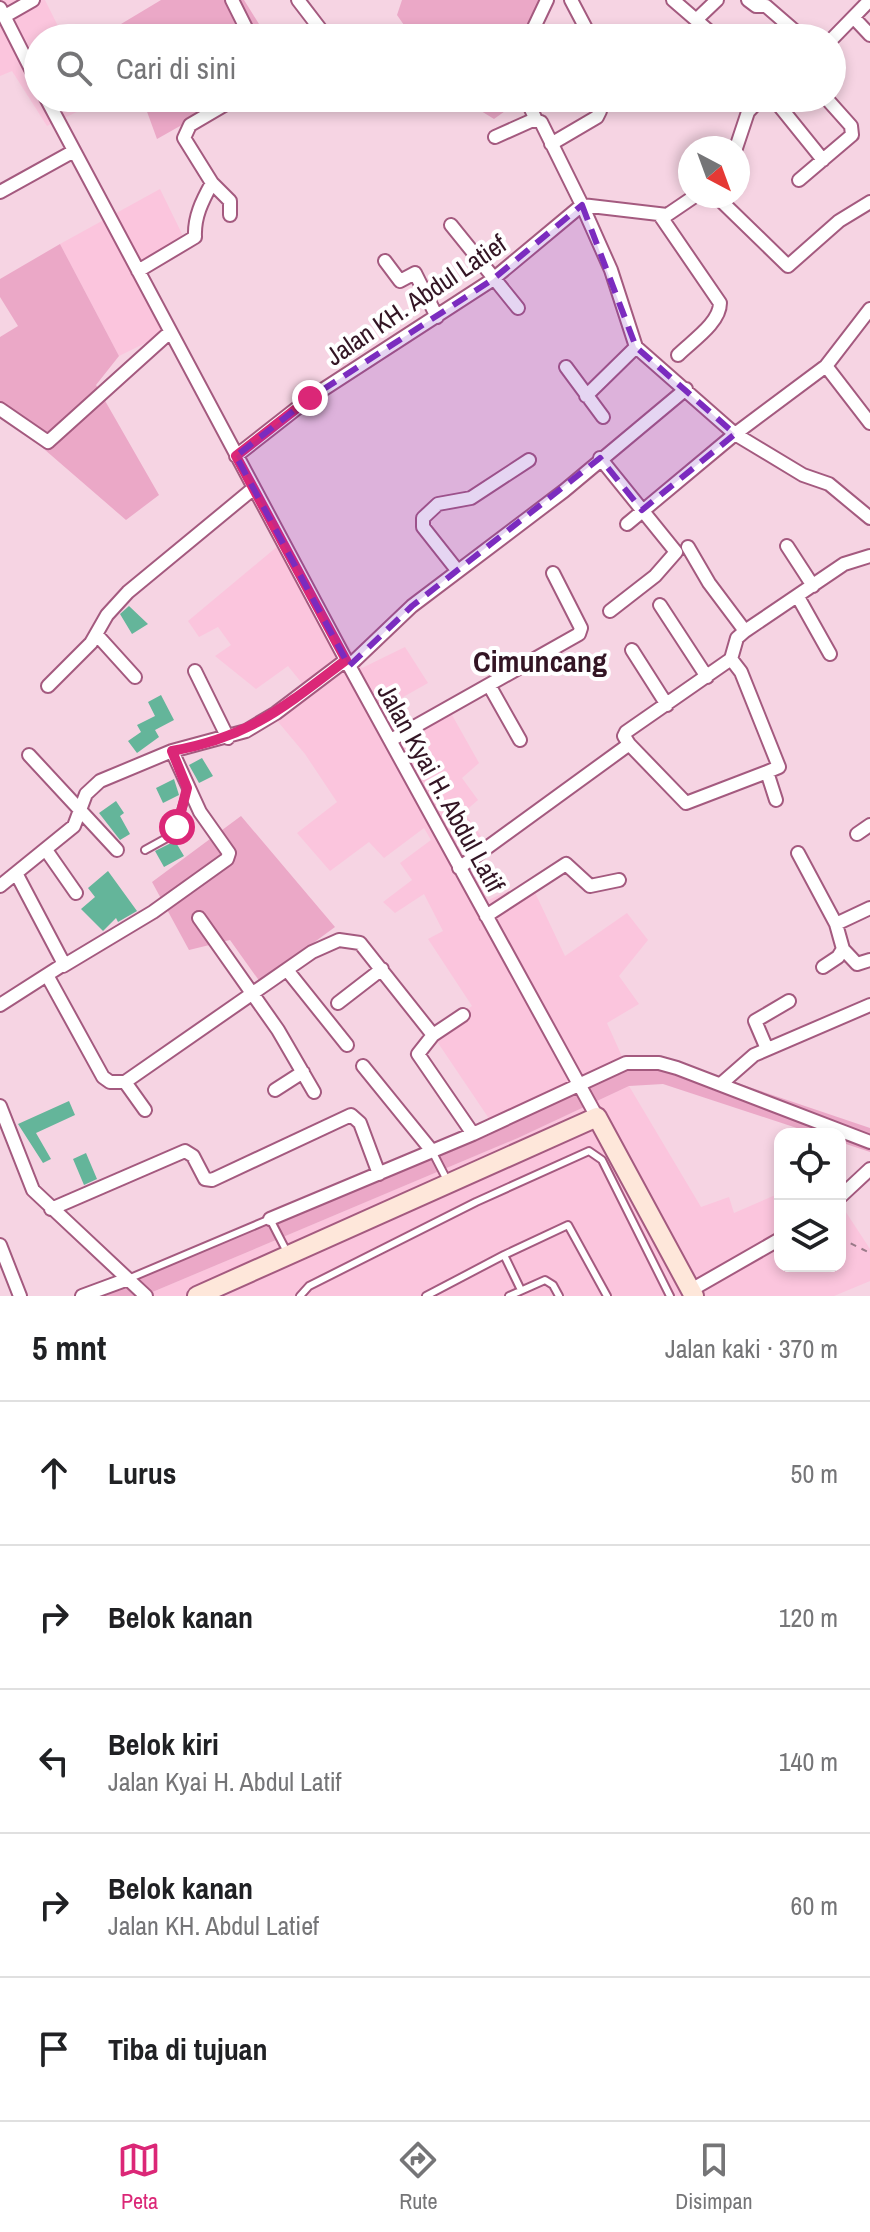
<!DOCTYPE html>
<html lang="id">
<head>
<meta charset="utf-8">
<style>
	:root { --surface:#fff; --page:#f6f6f6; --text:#202124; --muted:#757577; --line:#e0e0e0; --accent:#db2777 }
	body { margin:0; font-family:"Archivo Narrow",sans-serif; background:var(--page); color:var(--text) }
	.controls { position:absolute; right:24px; bottom:24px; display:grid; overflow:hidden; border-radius:16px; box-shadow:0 4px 12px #0003 }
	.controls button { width:72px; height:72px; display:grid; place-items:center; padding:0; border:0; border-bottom:2px solid var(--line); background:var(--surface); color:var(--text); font:40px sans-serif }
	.compass { position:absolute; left:678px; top:136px; width:72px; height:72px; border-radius:50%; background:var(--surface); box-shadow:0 4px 12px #0003; rotate:139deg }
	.stop { position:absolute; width:24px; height:24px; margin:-18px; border:6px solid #db2777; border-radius:50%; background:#fff }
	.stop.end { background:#db2777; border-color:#fff; box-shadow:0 2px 8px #0008 }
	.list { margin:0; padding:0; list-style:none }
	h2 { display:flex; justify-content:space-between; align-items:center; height:104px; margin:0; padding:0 32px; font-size:34px }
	h2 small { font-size:26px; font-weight:400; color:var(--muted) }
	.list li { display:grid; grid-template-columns:52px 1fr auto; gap:24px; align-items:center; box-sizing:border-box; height:144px; padding:0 32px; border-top:2px solid var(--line) }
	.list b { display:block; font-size:30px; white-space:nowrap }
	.list p { margin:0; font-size:26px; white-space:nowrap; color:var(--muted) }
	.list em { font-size:26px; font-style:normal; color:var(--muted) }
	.icon { flex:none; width:44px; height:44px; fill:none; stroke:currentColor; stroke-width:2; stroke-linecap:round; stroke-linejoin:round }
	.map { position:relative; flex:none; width:870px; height:1296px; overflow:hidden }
	.search { position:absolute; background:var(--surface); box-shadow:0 4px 12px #0003; left:24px; right:24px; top:24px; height:88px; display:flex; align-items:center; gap:20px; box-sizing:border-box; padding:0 28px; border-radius:44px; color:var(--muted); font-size:30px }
	.sheet { height:824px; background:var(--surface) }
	nav { display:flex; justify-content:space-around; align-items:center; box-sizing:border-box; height:112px; border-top:2px solid var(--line); background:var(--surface); font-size:22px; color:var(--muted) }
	nav a { display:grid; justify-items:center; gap:4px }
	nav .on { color:var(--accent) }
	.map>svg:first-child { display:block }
	.built { fill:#fbc5dd }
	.green { fill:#eba8c7 }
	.building { fill:#64b59a }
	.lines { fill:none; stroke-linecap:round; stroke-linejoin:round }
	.lane-casing { stroke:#a45a7f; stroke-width:10 }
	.street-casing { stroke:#a45a7f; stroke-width:16 }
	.secondary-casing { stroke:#a45a7f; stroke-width:22 }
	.path { stroke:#9b7b8a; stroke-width:2; stroke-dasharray:6 6; stroke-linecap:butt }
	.lane { stroke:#fff; stroke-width:6 }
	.street { stroke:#fff; stroke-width:12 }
	.secondary { stroke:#fee7da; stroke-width:18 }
	.route { stroke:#db2777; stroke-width:10 }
	.marked { fill:#7b2cbf; fill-opacity:0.2; stroke:#7b2cbf; stroke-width:6; stroke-dasharray:16 10; stroke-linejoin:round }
	.labels { text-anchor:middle; stroke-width:8; stroke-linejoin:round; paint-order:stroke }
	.street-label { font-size:26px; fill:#331524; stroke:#fff }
	.quarter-label { font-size:30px; font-weight:bold; fill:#331524; stroke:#fff }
</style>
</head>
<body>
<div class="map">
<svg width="870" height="1296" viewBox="0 0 870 1296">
	<rect width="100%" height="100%" fill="#f6d4e3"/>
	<path class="built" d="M0,0H45L64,38H38V98H94L96,103L47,126L12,71L0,76Z
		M160,189L184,238L143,262L176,328L119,356L60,244Z
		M285,540L362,668L405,647L428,683L382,709L393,729L447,706L479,763L462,778L478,800L464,812L483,839L460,853L488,900L530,882L565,956L627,913L648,940L619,976L639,1004L607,1023L624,1061L494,1126L432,1034L472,1006L428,939L443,931L424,894L395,913L383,902L412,880L400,863L431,840L424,828L384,858L369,842L330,871L297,833L337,802L305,754L269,711L305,687L288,666L256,689L215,656L231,645L218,627L199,637L188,621Z
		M629,1086L701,1207L729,1197L734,1213L780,1193V1266H840V1203L870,1249V1281L834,1296H143L518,1138Z"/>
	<path class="green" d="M161,0H244L264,32L253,38H125L121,24Z
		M402,0H543L540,13L522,38H413L397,15Z
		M142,98H210L212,108L157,139Z
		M460,98H523L494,119Z
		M60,244L119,356L96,385L159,495L126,520L0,411V337L18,326L0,297V279Z
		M241,816L335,927L260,982L230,940L189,950L152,882Z
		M624,1061L675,1062L870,1128V1152L840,1142V1134H815L663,1084L629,1086L518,1138L143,1296H83L513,1118Z"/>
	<path class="building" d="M129,606L148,624L132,634L120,614Z
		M161,695L174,720L155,730L159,737L137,753L128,741L141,732L137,725L155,716L148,702Z
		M202,758L213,776L199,783L189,765Z
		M174,779L179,795L163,803L156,788Z
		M116,801L124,813L120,816L130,834L120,840L99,813Z
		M175,841L184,856L164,867L155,851Z
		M108,871L137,911L118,922L116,918L103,931L81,909L95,897L88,888Z
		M69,1101L75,1115L36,1133L51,1159L43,1163L18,1124Z
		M86,1153L97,1179L84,1185L73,1159Z"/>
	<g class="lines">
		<g class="lane-casing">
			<path id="lane" d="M145,850L174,834L187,791
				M432,1151L447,1180
				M504,1255L568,1225L607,1296
				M128,1279L270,1219L287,1252
				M300,1296L309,1286L476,1202L589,1151L602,1160L670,1296
				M426,1296L504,1255L521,1290
				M509,1296L545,1280L553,1285L559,1296"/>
		</g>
		<g class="street-casing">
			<path id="street" d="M232,0L251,38
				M298,0L321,30
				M571,0L591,38
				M673,0L717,38
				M748,0L756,6H766L803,38
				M0,8L38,83
				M5,16L33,0
				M855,19L870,35
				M696,20L717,0
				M529,38L547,0
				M832,39L870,0
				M46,98L346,660L597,1117
				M526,98L536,120
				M773,98L823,160
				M495,137L533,120L541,122L582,205L667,215L695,196
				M551,144L597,117L600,111L597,98
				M736,148L748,112L761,98
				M799,180L852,135L851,126L826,98
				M0,192L74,151
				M716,196L788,266L839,221L870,202
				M659,214L720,303C720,323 692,341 678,355
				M230,215V201L212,183L184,138L190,125L236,98
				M451,225L518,308
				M385,261L400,281L415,273L437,317
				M138,271L195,237C194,217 202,201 212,183
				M826,366L870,423
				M566,367L603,417
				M586,396L636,347
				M0,409L48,442L170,332
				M236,456L310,398L492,280L582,205L611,270L636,347L735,434L803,475L829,484L870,518
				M600,458L676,552L655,576L610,611
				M627,524L735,434L826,366L870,309
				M787,546L813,586
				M688,547L709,583L745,631
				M457,570L423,527V518L438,504L471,498L529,460
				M798,597L830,654
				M660,605L707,677
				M97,635L135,677
				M632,650L667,705
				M731,659L741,672L779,767L767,772L776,800
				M349,666L412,606L564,491L686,389
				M195,671L228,738
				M489,685L520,740
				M48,686L91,643L107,615L128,592L254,488
				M391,740L579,634L581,628L553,573
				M629,744L686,803L767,772
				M29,755L117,850
				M857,834L870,825
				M46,850L76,893
				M798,853L836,924L843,949L838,957L823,967
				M459,868L624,748L629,744L624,736L626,732L731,659L737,638L745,631L844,564L870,556
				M0,886L74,826L86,794L100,781L172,751L246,731L276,713L346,660
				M486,916L566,864L590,886L619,880
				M199,918L278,1030L314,1092
				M836,924L870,908
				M843,949L857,964L870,960
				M63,966L153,912L227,859L229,853L200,812L172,751
				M287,970L347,1045
				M48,977L103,1077L110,1082H125L145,1110
				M338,1003L382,969
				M0,1005L64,964L16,873
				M463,1015L433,1035L418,1054L473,1134
				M767,1049L755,1021L789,1001
				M363,1066L432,1151
				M125,1082L312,952L339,940L360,943L433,1035
				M722,1083L754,1055L870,1005
				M275,1090L303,1072
				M0,1106L33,1190L146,1296
				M840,1197L870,1169
				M51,1209L185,1151L193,1156L205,1179L212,1180L351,1115L360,1123L379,1174
				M270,1219L473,1134L626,1063H659L677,1068L870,1142
				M0,1245L20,1296
				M691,1290L780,1239
				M82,1296L128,1279"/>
		</g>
		<g class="secondary-casing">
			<path id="secondary" d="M197,1296L597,1117L694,1296"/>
		</g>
		<path class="path" d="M840,1238L870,1253"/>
		<use href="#lane" class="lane"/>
		<use href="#street" class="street"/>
		<use href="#secondary" class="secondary"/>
	</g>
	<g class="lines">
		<path class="route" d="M177,827L187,788L172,751C250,737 284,707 346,660L236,456L310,398"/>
	</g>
	<path class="marked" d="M582,205L636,347L735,434L642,510L600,458L412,606L349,666L236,456L310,398L492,280Z"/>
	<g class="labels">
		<g class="street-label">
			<text transform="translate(416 300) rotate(-34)" y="9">Jalan KH. Abdul Latief</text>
			<text transform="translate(441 788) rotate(61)" y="9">Jalan Kyai H. Abdul Latif</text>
		</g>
		<g class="quarter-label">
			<text x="540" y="672">Cimuncang</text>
		</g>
	</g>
</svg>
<div class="controls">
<button><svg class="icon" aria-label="locate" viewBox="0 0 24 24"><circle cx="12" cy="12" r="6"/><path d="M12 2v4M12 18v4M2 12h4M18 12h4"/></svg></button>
<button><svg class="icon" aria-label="layers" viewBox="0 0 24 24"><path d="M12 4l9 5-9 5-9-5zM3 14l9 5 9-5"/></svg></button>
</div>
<svg class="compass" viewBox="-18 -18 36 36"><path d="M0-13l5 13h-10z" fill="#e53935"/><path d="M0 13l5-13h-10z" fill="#757577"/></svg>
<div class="stop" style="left:177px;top:827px"></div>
<div class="stop end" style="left:310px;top:398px"></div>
<div class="search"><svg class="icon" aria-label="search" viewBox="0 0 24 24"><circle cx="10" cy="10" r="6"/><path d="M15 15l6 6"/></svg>Cari di sini</div>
</div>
<section class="sheet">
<h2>5 mnt<small>Jalan kaki · 370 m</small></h2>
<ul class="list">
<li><svg class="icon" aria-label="ahead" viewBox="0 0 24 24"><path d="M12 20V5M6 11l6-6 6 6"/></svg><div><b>Lurus</b></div><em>50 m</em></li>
<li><svg class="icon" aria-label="right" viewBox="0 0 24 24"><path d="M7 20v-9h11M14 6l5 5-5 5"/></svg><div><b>Belok kanan</b></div><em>120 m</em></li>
<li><svg class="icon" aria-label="left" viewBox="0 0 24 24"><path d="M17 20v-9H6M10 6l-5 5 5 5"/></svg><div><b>Belok kiri</b><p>Jalan Kyai H. Abdul Latif</p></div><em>140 m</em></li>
<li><svg class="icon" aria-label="right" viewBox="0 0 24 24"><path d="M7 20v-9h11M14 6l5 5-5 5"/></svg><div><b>Belok kanan</b><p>Jalan KH. Abdul Latief</p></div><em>60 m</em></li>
<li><svg class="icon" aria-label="arrive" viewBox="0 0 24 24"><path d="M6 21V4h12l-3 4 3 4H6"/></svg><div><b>Tiba di tujuan</b></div></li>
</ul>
</section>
<nav>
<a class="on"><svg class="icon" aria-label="map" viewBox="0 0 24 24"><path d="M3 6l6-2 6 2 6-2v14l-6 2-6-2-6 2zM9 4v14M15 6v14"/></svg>Peta</a>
<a><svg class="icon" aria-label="directions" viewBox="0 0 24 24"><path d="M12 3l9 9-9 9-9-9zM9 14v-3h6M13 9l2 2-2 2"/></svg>Rute</a>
<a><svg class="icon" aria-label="saved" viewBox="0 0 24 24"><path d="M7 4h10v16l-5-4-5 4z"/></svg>Disimpan</a>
</nav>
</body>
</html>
